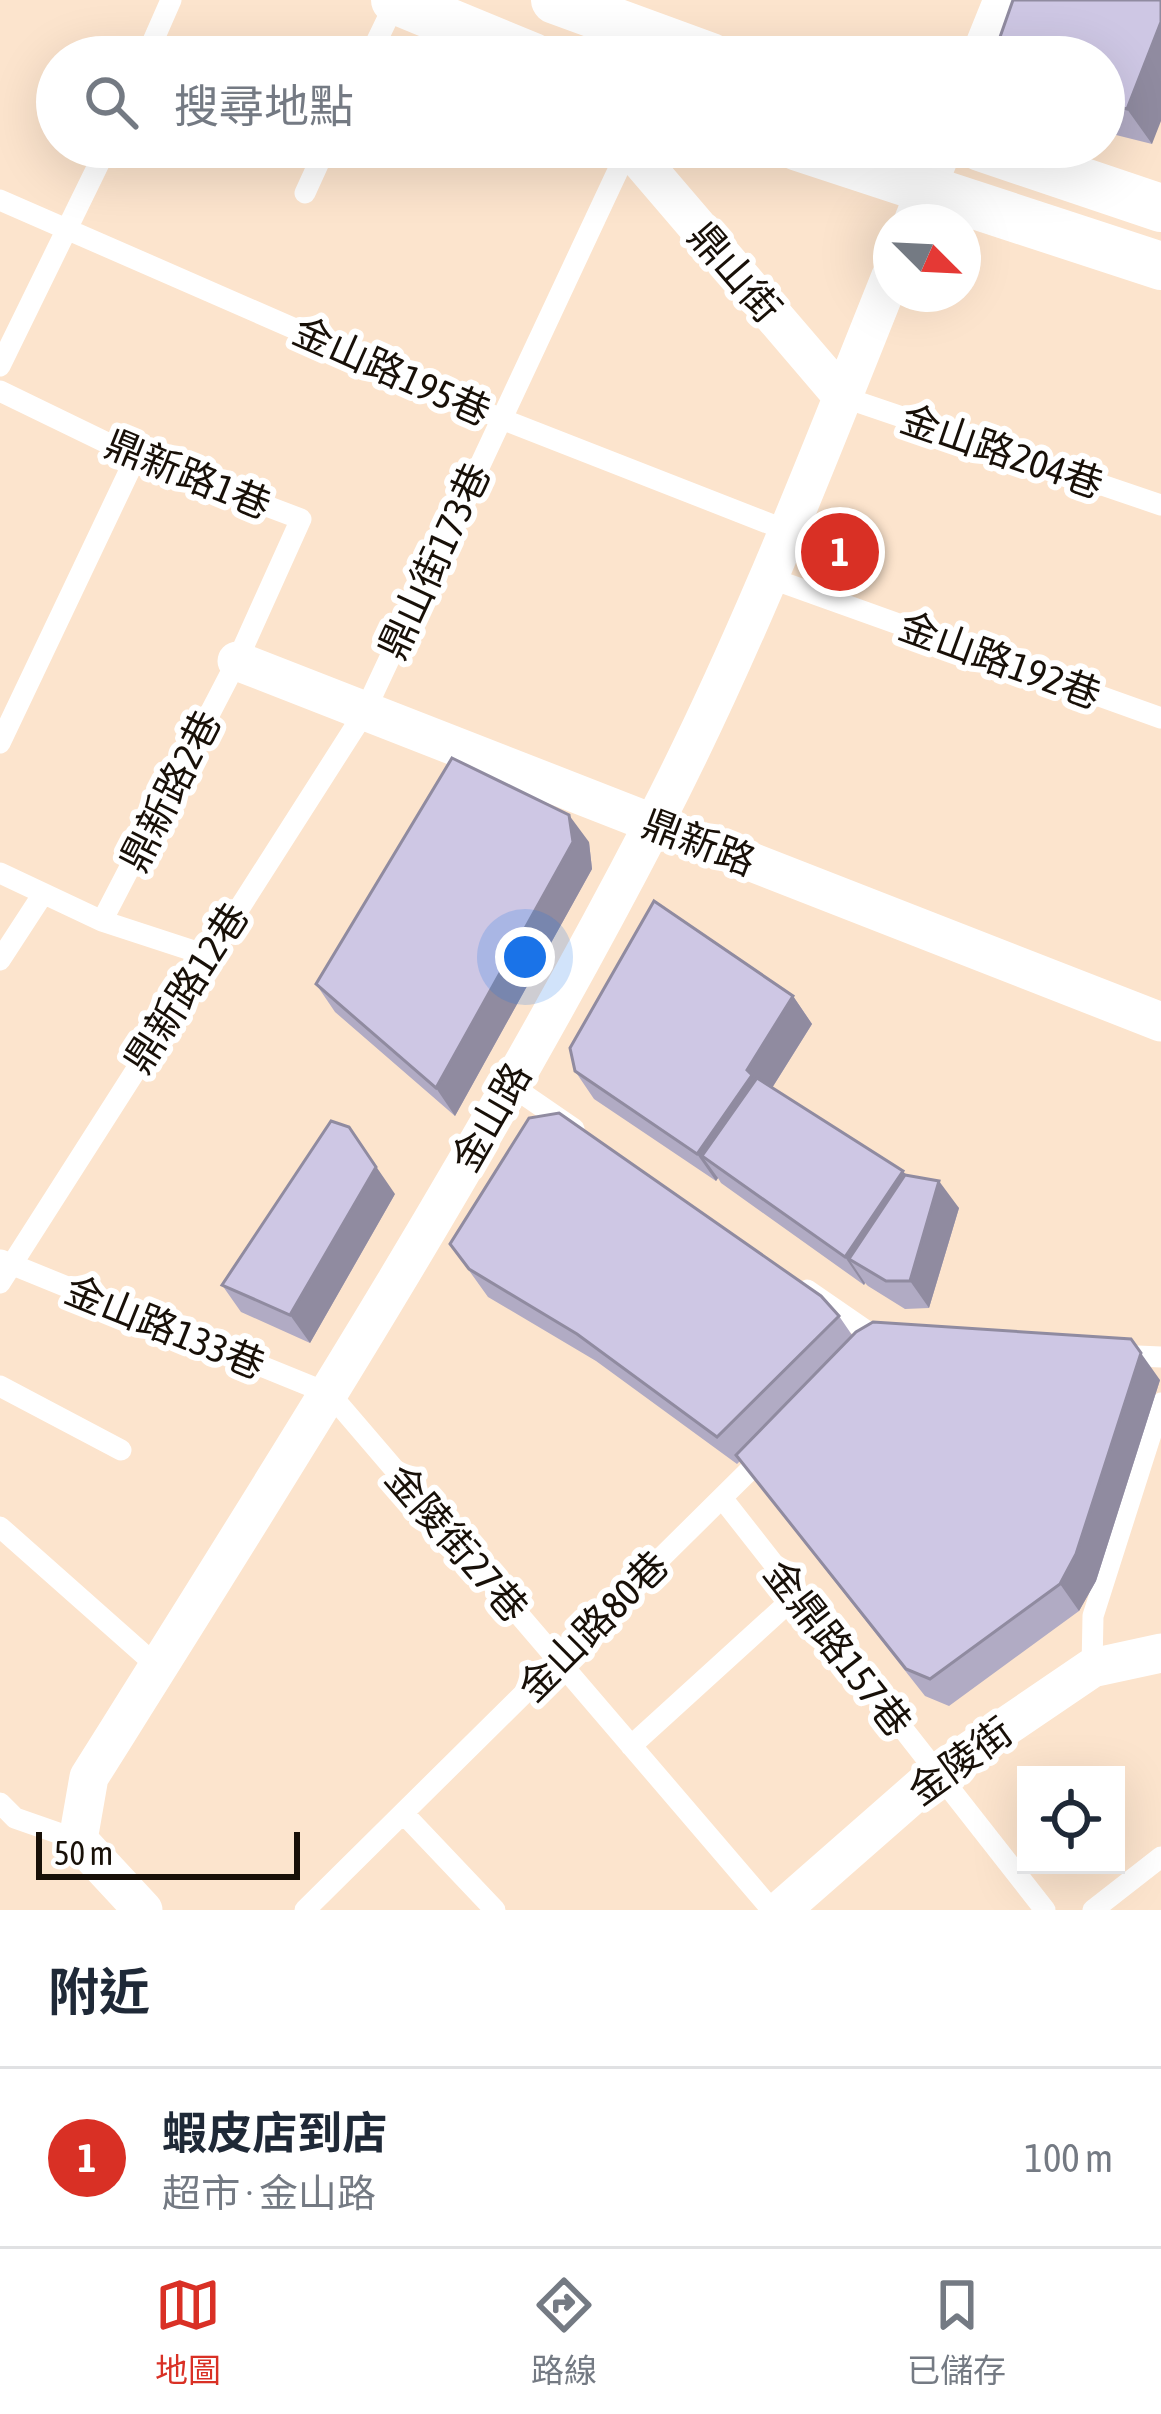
<!DOCTYPE html>
<html lang="zh-TW">
<head>
<meta charset="utf-8">
<style>
	:root { --surface:#fff; --page:#f6f6f7; --text:#1f2937; --muted:#747a83; --line:#e0e1e3; --accent:#d93025 }
	body { margin:0; font-family:"Asap Condensed","Noto Sans TC",sans-serif; background:var(--page); color:var(--text) }
	.controls { position:absolute; right:36px; bottom:36px; display:grid; overflow:hidden; border-radius:0px; box-shadow:0 12px 48px #0002 }
	.controls button { width:108px; height:108px; display:grid; place-items:center; padding:0; border:0; border-bottom:3px solid var(--line); background:var(--surface); color:var(--text); font:60px sans-serif }
	.compass { position:absolute; left:873px; top:204px; width:108px; height:108px; border-radius:50%; background:var(--surface); box-shadow:0 12px 48px #0002; rotate:114deg }
	.scale { position:absolute; left:36px; bottom:30px; width:264px; box-sizing:border-box; padding-left:12px; border:6px solid #181008; border-top:0; font-size:33px; line-height:42px; white-space:nowrap; color:#181008; -webkit-text-stroke:9px #fff; paint-order:stroke }
	.you { position:absolute; left:525px; top:957px; width:42px; height:42px; margin:-30px; border:9px solid #fff; border-radius:50%; background:#1a73e8; box-shadow:0 0 0 18px #1a73e833 }
	.badge { display:grid; place-items:center; width:78px; height:78px; border-radius:50%; background:var(--accent); color:#fff; font-size:39px; font-weight:700 }
	.pin { position:absolute; translate:-50% -50%; border:6px solid #fff; box-shadow:0 3px 12px #0006 }
	.list { margin:0; padding:0; list-style:none }
	h2 { display:flex; justify-content:space-between; align-items:center; height:156px; margin:0; padding:0 48px; font-size:51px }
	h2 small { font-size:39px; font-weight:400; color:var(--muted) }
	.list li { display:grid; grid-template-columns:78px 1fr auto; gap:36px; align-items:center; box-sizing:border-box; height:180px; padding:0 48px; border-top:3px solid var(--line) }
	.list b { display:block; font-size:45px; white-space:nowrap }
	.list p { margin:0; font-size:39px; white-space:nowrap; color:var(--muted) }
	.list em { font-size:39px; font-style:normal; color:var(--muted) }
	.icon { flex:none; width:66px; height:66px; fill:none; stroke:currentColor; stroke-width:2; stroke-linecap:round; stroke-linejoin:round }
	.map { position:relative; flex:none; width:1161px; height:1910px; overflow:hidden }
	.search { position:absolute; background:var(--surface); box-shadow:0 12px 48px #0002; left:36px; right:36px; top:36px; height:132px; display:flex; align-items:center; gap:30px; box-sizing:border-box; padding:0 42px; border-radius:66px; color:var(--muted); font-size:45px }
	.sheet { height:336px; background:var(--surface) }
	nav { display:flex; justify-content:space-around; align-items:center; box-sizing:border-box; height:168px; border-top:3px solid var(--line); background:var(--surface); font-size:33px; color:var(--muted) }
	nav a { display:grid; justify-items:center; gap:6px }
	nav .on { color:var(--accent) }
	.map>svg:first-child { display:block }
	.lines { fill:none; stroke-linecap:round; stroke-linejoin:round }
	.service { stroke:#fff; stroke-width:21 }
	.minor { stroke:#fff; stroke-width:39 }
	.tertiary { stroke:#fff; stroke-width:48 }
	.wall { fill:#b1abc4 }
	.shaded-wall { fill:#908ba0 }
	.building { fill:#cec7e4; stroke:#908ba0; stroke-width:3 }
	.labels { text-anchor:middle; stroke-width:12; stroke-linejoin:round; paint-order:stroke }
	.street-label { font-size:39px; fill:#181008; stroke:#fff }
</style>
</head>
<body>
<div class="map">
<svg width="1161" height="1910" viewBox="0 0 1161 1910">
	<rect width="100%" height="100%" fill="#fce4cd"/>
	<g class="lines">
		<path class="service" d="M146,57L171,0
			M369,57L396,1
			M305,193L326,147
			M0,200L499,418L788,531
			M0,366L107,147
			M0,391L136,457L301,519L237,661L102,921
			M843,397L1161,505
			M770,578L1161,718
			M0,743L136,457
			M0,873L102,921L206,955
			M0,960L43,894
			M510,1085L574,1129
			M1,1260L330,1394L772,1910
			M0,1283L364,713L628,149
			M807,1290L881,1341
			M1115,1355L1161,1357
			M0,1386L121,1450
			M722,1498L1045,1910
			M0,1527L158,1667
			M1092,1668L1093,1616L1161,1403
			M631,1746L797,1595
			M0,1803L15,1818L78,1840
			M403,1813L495,1910
			M305,1910L765,1455
			M1093,1910L1161,1857"/>
		<path class="minor" d="M980,57L1003,0
			M629,147L843,397
			M913,222L943,147
			M237,661L1161,1022
			M143,1910L78,1840L89,1777C285,1465 483,1153 653,825C745,648 817,461 891,276
			M781,1910L936,1774L1092,1668L1161,1653"/>
		<path class="tertiary" d="M395,0L533,57
			M555,0L711,57
			M798,147L1161,266
			M980,147L1161,208"/>
	</g>
	<path class="wall" d="M1161,0L1152,144L1104,132V57Z
		M589,842L592,869L455,1116L335,1012L316,984Z
		M793,996L812,1024L772,1088L959,1208L929,1308L905,1309L868,1286L865,1283L864,1285L721,1183L718,1178L716,1181L594,1099L575,1071Z
		M395,1194L310,1343L241,1312L222,1285Z
		M450,1244L839,1316L852,1335L1160,1380L1096,1581L1079,1611L949,1706L925,1696L740,1461L737,1464L596,1361L488,1297Z"/>
	<path class="shaded-wall" d="M1161,22V121L1152,144L1127,109Z
		M569,815L589,842L592,869L455,1116L436,1088Z
		M793,996L812,1024L767,1096L702,1156L718,1178L716,1181L697,1154Z
		M349,1127L395,1194L310,1343L290,1315Z
		M903,1171L922,1198L849,1259L865,1283L864,1285L845,1257Z
		M939,1181L959,1208L929,1308L910,1281Z
		M1131,1339L1160,1380L1096,1581L1079,1611L1060,1584Z"/>
	<path class="building" d="M1013,0H1161V22L1127,109L1104,103V57H993Z
		M452,758L569,815L573,842L436,1088L316,984Z
		M654,901L793,996L747,1070L752,1075L697,1154L575,1071L570,1048Z
		M757,1078L903,1171L845,1257L702,1156Z
		M559,1113L821,1296L839,1316L717,1437L577,1334L469,1269L450,1244L529,1118Z
		M331,1121L349,1127L376,1167L290,1315L222,1285Z
		M905,1175L939,1181L910,1281H886L849,1259Z
		M873,1322L1131,1339L1141,1353L1076,1554L1060,1584L930,1679L906,1669L736,1455L856,1332Z"/>
	<g class="labels">
		<g class="street-label">
			<text transform="translate(735 272) rotate(49)" y="14">鼎山街</text>
			<text transform="translate(392 371) rotate(24)" y="14">金山路195巷</text>
			<text transform="translate(1002 451) rotate(19)" y="14">金山路204巷</text>
			<text transform="translate(188 474) rotate(22)" y="14">鼎新路1巷</text>
			<text transform="translate(434 561) rotate(-65)" y="14">鼎山街173巷</text>
			<text transform="translate(1000 660) rotate(20)" y="14">金山路192巷</text>
			<text transform="translate(170 791) rotate(-63)" y="14">鼎新路2巷</text>
			<text transform="translate(699 842) rotate(21)" y="14">鼎新路</text>
			<text transform="translate(186 988) rotate(-57)" y="14">鼎新路12巷</text>
			<text transform="translate(491 1117) rotate(-60)" y="14">金山路</text>
			<text transform="translate(165 1327) rotate(22)" y="14">金山路133巷</text>
			<text transform="translate(457 1543) rotate(49)" y="14">金陵街27巷</text>
			<text transform="translate(593 1626) rotate(-45)" y="14">金山路80巷</text>
			<text transform="translate(838 1648) rotate(52)" y="14">金鼎路157巷</text>
			<text transform="translate(960 1761) rotate(-36)" y="14">金陵街</text>
		</g>
	</g>
</svg>
<div class="controls">
<button><svg class="icon" aria-label="locate" viewBox="0 0 24 24"><circle cx="12" cy="12" r="6"/><path d="M12 2v4M12 18v4M2 12h4M18 12h4"/></svg></button>
</div>
<svg class="compass" viewBox="-18 -18 36 36"><path d="M0-13l5 13h-10z" fill="#e53935"/><path d="M0 13l5-13h-10z" fill="#747a83"/></svg>
<div class="scale">50 m</div>
<div class="you"></div>
<div class="pin badge" style="left:840px;top:552px">1</div>
<div class="search"><svg class="icon" aria-label="search" viewBox="0 0 24 24"><circle cx="10" cy="10" r="6"/><path d="M15 15l6 6"/></svg>搜尋地點</div>
</div>
<section class="sheet">
<h2>附近<small></small></h2>
<ul class="list">
<li><span class="badge">1</span><div><b>蝦皮店到店</b><p>超市 · 金山路</p></div><em>100 m</em></li>
</ul>
</section>
<nav>
<a class="on"><svg class="icon" aria-label="map" viewBox="0 0 24 24"><path d="M3 6l6-2 6 2 6-2v14l-6 2-6-2-6 2zM9 4v14M15 6v14"/></svg>地圖</a>
<a><svg class="icon" aria-label="directions" viewBox="0 0 24 24"><path d="M12 3l9 9-9 9-9-9zM9 14v-3h6M13 9l2 2-2 2"/></svg>路線</a>
<a><svg class="icon" aria-label="saved" viewBox="0 0 24 24"><path d="M7 4h10v16l-5-4-5 4z"/></svg>已儲存</a>
</nav>
</body>
</html>
